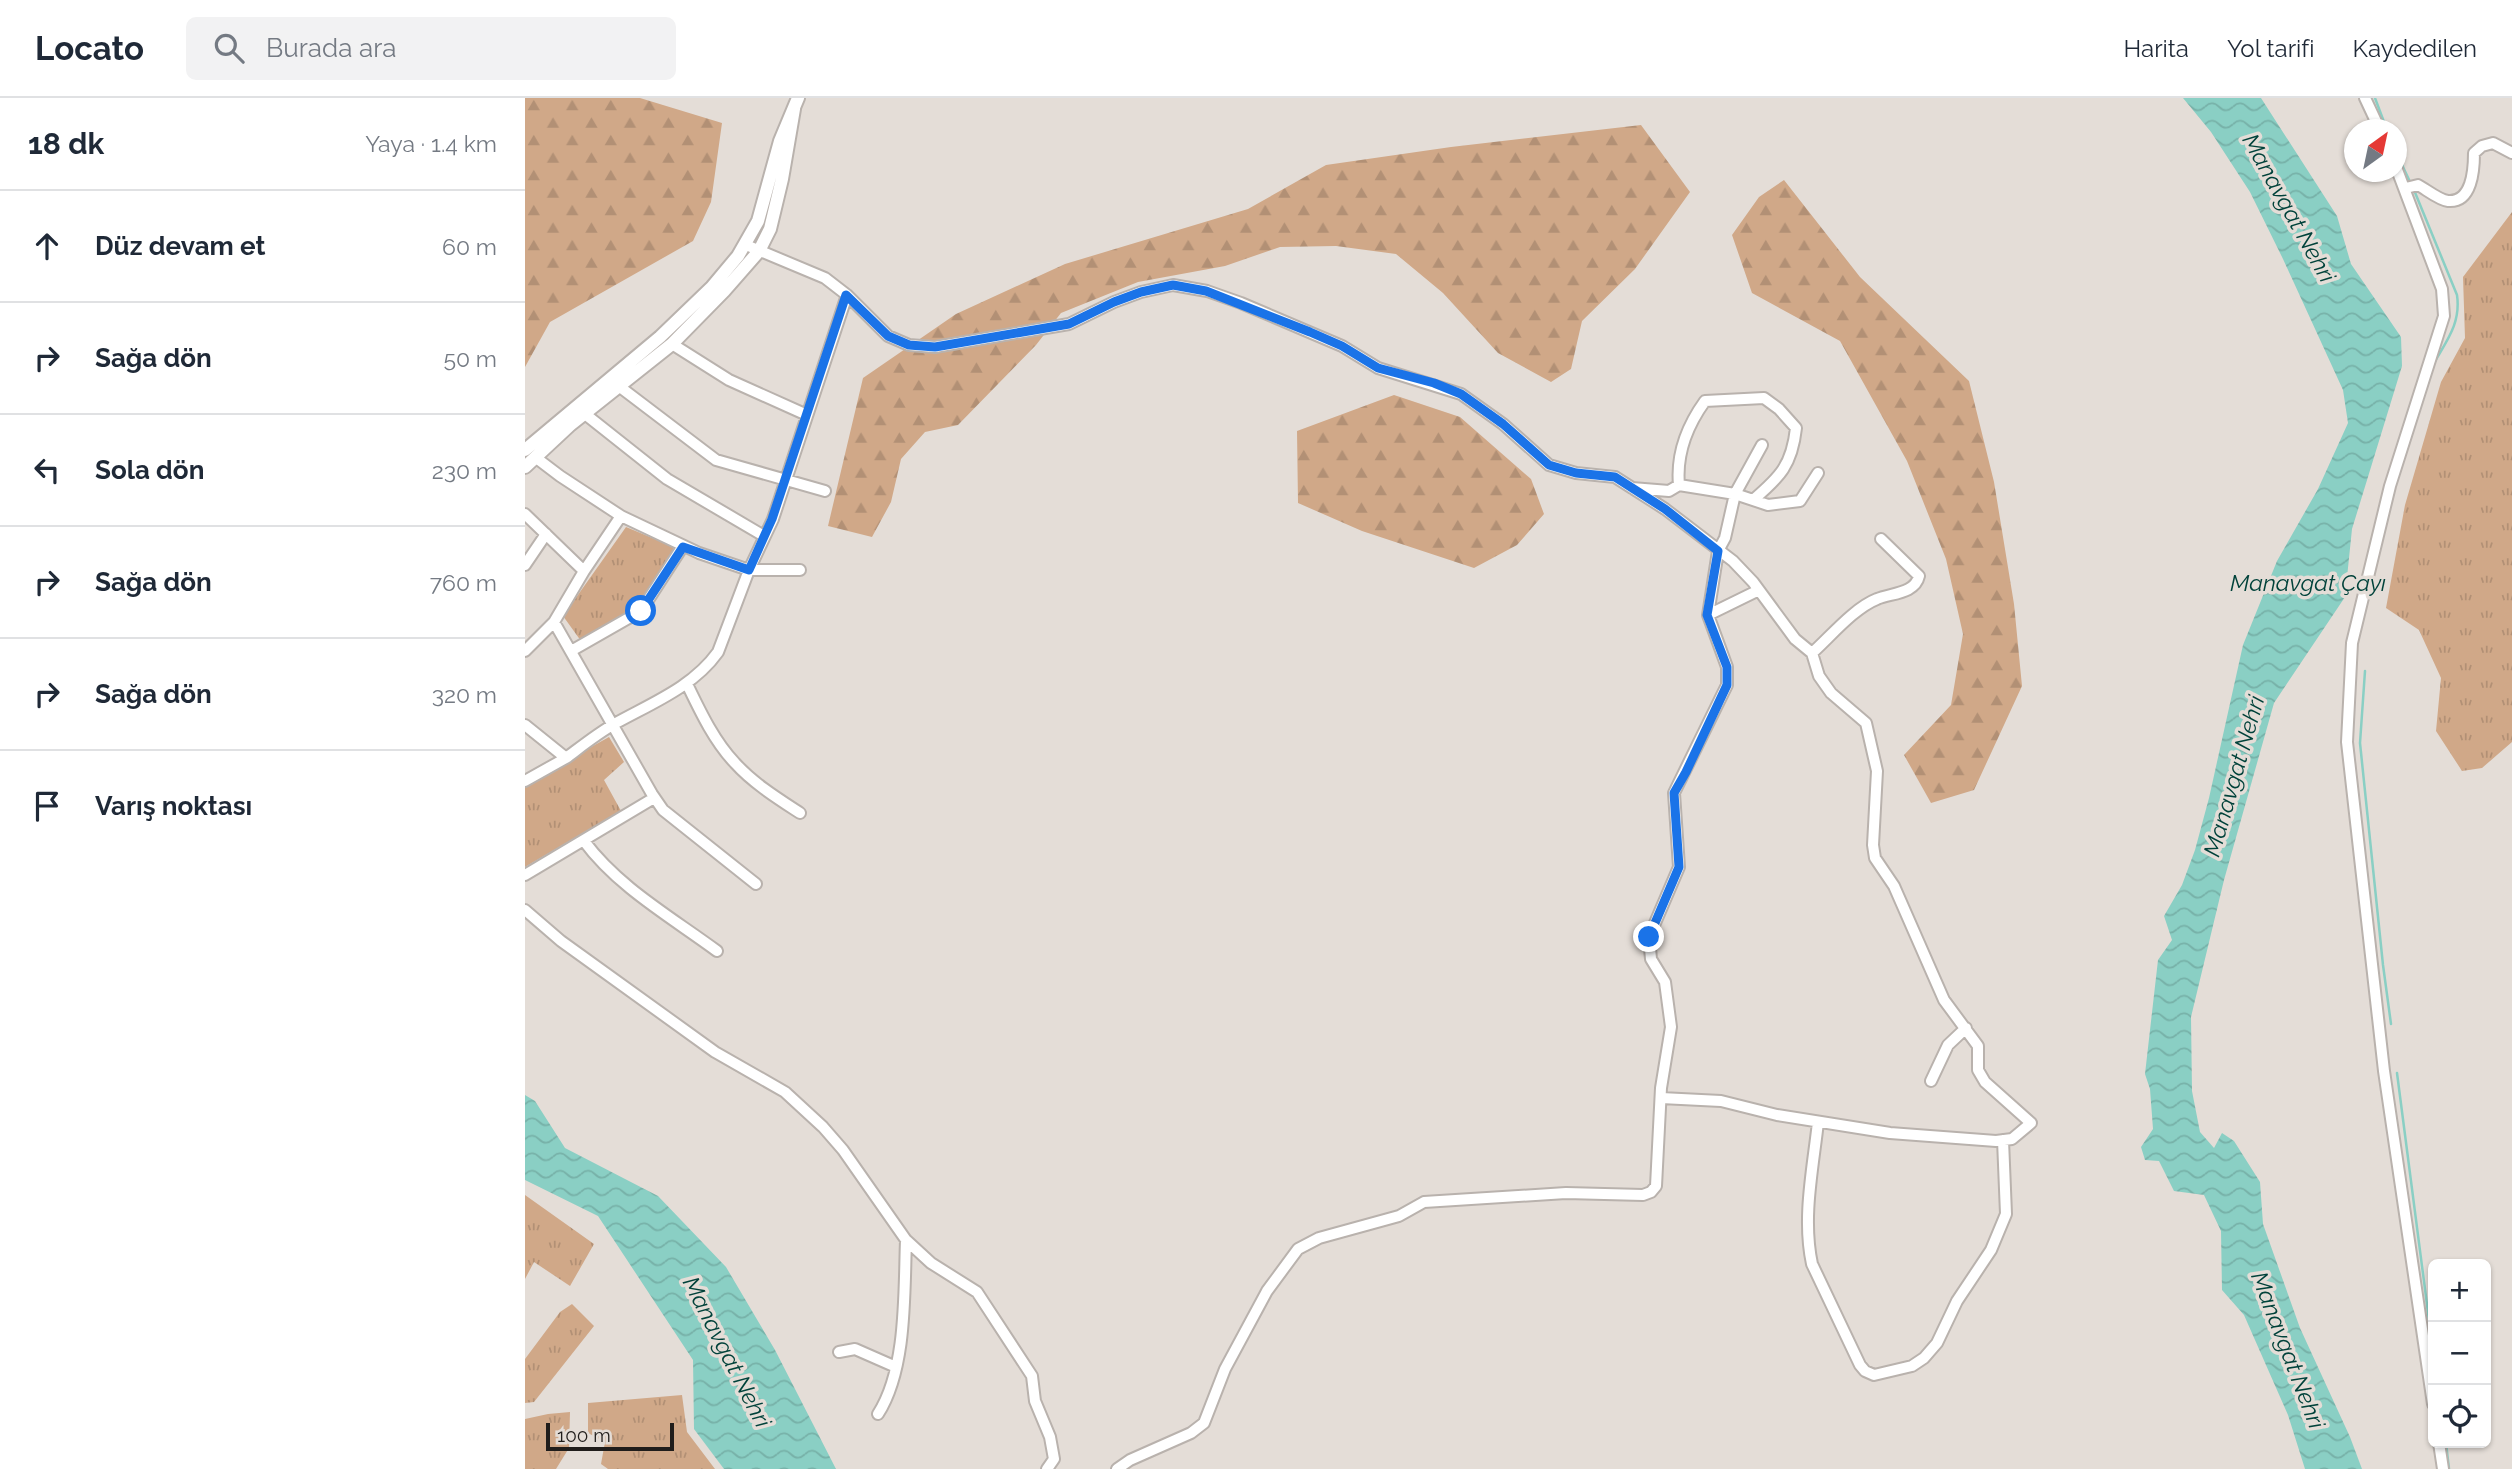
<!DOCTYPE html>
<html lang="tr">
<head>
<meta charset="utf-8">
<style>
	:root { --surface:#fff; --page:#f2f2f3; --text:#1f2937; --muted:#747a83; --line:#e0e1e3 }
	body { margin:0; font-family:Raleway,sans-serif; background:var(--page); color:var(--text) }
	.controls { position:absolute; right:21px; bottom:21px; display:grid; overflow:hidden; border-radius:10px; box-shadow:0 2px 5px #0004 }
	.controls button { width:63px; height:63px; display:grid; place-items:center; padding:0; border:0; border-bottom:2px solid var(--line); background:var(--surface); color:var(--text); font:35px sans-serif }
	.compass { position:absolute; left:1819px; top:21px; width:63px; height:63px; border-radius:50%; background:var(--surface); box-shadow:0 2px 5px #0004; rotate:33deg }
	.scale { position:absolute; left:21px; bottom:18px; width:128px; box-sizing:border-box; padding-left:7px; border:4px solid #201d1b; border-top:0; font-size:19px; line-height:24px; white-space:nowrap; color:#201d1b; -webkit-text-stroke:5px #e4ddd7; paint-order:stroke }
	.stop { position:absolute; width:21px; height:21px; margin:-16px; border:5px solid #1a73e8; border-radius:50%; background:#fff }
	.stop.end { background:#1a73e8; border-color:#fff; box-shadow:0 2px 7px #0008 }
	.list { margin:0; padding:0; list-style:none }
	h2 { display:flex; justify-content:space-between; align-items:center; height:91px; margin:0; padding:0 28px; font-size:30px }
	h2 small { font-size:23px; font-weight:400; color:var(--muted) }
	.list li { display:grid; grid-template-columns:46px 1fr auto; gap:21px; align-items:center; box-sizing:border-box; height:112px; padding:0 28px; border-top:2px solid var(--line) }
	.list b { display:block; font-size:26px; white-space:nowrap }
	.list em { font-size:23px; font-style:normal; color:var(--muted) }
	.icon { flex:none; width:38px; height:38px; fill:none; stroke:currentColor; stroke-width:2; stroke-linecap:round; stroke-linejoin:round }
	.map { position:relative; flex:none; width:1987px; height:1371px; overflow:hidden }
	header { display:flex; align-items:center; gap:42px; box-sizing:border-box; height:98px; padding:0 35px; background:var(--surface); border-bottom:2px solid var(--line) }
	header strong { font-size:33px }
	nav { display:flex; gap:38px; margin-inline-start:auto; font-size:24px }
	.search { width:490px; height:63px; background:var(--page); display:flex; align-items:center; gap:18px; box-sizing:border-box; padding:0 24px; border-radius:10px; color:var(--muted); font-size:26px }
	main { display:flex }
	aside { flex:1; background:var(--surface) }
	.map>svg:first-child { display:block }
	.grass { fill:url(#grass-tufts) }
	.forest { fill:url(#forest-firs) }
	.water { fill:url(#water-waves) }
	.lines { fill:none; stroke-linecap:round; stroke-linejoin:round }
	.stream { stroke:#8acfc4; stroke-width:2.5 }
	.minor-casing { stroke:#b9b2ad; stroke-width:14 }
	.tertiary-casing { stroke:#b9b2ad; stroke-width:16 }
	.minor { stroke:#fff; stroke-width:10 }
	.tertiary { stroke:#fff; stroke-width:12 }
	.route { stroke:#1a73e8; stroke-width:9 }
	.labels { text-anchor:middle; stroke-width:7; stroke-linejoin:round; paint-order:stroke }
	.water-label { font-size:23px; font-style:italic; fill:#00423a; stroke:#e4ddd7 }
</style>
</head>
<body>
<header>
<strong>Locato</strong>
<div class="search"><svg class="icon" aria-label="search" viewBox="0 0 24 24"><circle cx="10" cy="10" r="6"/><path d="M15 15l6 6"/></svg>Burada ara</div>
<nav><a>Harita</a><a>Yol tarifi</a><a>Kaydedilen</a></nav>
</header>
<main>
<aside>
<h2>18 dk<small>Yaya · 1.4 km</small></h2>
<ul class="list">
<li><svg class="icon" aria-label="ahead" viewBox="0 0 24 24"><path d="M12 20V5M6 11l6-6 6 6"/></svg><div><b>Düz devam et</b></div><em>60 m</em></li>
<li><svg class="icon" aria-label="right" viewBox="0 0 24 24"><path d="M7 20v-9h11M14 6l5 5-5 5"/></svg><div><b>Sağa dön</b></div><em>50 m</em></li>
<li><svg class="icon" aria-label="left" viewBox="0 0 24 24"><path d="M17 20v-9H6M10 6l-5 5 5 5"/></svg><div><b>Sola dön</b></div><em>230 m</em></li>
<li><svg class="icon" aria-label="right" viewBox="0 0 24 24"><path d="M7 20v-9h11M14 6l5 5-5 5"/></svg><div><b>Sağa dön</b></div><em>760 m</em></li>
<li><svg class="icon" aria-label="right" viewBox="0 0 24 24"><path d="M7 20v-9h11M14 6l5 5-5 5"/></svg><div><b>Sağa dön</b></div><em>320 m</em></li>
<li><svg class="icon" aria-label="arrive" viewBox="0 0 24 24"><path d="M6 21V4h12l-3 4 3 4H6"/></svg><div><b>Varış noktası</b></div></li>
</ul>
</aside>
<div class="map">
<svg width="1987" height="1371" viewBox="0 0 1987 1371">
	<defs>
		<pattern id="grass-tufts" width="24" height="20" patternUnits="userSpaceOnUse" patternTransform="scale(1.75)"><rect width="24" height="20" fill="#d0a888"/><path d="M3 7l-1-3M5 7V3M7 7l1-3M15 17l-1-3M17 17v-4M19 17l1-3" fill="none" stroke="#b29075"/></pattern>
		<pattern id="forest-firs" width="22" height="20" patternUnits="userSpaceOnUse" patternTransform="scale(1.75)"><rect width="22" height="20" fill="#d0a888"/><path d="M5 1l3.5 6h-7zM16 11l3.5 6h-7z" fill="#b29075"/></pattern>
		<pattern id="water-waves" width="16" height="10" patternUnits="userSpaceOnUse" patternTransform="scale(1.75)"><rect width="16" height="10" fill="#8acfc4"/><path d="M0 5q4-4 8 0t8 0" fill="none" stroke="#77b1a8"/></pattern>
	</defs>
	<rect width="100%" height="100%" fill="#e4ddd7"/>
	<path class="grass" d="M1987,114V644L1957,670L1937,673L1911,633L1916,580L1894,532L1861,510L1880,407L1916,284L1940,240L1938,179Z
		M101,429L149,449L147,458L113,511L56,543L38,518Z
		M84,639L99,664L79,682L96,713L0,769V686Z
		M0,1097L69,1146L45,1188L9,1164L0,1181Z
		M47,1206L69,1228L9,1304L0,1305V1261L35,1214Z
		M157,1297L162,1334L190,1371H83L76,1366L80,1344L63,1335V1305Z
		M45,1314L44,1350L31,1371H0V1321L23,1316Z"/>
	<path class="forest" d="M0,0H115L197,25L186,104L168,143L25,224L0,269Z
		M1116,27L1165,94L1110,171L1057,223L1046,271L1026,284L973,255L918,195L871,156L811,148L755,149L700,168L613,184L536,215L511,247L433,327L400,334L376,361L366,404L347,439L303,428L338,280L431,216L540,166L723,111L801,67L926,49Z
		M1259,82L1335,179L1444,283L1469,384L1489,506L1497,588L1449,692L1406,705L1379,657L1426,607L1438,536L1421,461L1382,363L1315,243L1227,195L1207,137L1234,99Z
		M869,297L935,319L1006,381L1019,416L992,447L949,470L837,433L773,405L772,333Z"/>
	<path class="water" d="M1658,0H1736L1812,118L1826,166L1876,239L1877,268L1827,431L1820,499L1749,605L1699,782L1666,919L1667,993L1675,1034L1689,1050L1697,1035L1709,1043L1735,1084L1738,1126L1775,1230L1825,1339L1837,1371H1780L1763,1317L1719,1217L1697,1192L1696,1133L1679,1097L1649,1093L1634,1063L1620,1062L1616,1049L1628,1031L1625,991L1620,976L1633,862L1647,842L1639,818L1657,787L1670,752L1684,700L1718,547L1752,463L1793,391L1823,325L1818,292L1758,161L1725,94L1686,34Z
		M0,997L10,1003L40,1050L133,1098L201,1169L250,1252L311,1371H199L169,1331L168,1262L73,1118L0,1082Z"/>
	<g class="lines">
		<path class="stream" d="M1850,0L1862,32
			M1871,54L1886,86
			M1889,92L1932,197C1936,225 1922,242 1909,265
			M1840,573L1835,645L1858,867L1866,926
			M1872,975L1908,1253
			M1921,1345L1924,1371"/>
		<g class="minor-casing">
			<path id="minor" d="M1840,0L1855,32
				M1871,69L1917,191L1919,218L1865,388L1827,545L1822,644L1859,973L1908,1306
				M1881,90L1893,87C1902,92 1914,102 1923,103C1947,105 1949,72 1949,55L1957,48L1968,45L1987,55
				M221,147L300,180L322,197L363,238L384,247L410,249L544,226L589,204L616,194L648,187L682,193L716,205L817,248L853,270L936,296L978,326L1024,367L1051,375L1090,379L1140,411L1208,463L1228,484L1270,541L1287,555C1305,539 1329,510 1352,501C1366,495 1390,496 1394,478L1356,441
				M147,246L204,282L282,317
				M95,289L191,362L300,393
				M60,316L142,381L239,438
				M1154,387C1151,355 1162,328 1180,303L1239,300L1254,311L1271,330C1267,367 1255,379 1228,402
				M1107,390L1144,393L1154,387L1210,396L1243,407L1275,403L1293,375
				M0,416L59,473
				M96,418L174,455L224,472H275
				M0,467L21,436
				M1183,517L1234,492
				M29,524L127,696L138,712L231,786
				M0,553L29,524L59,473L96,418L35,378L10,359
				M46,553L116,513L158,448
				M162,586C175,613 189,643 210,665C228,685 252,700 275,715
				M0,627L41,660L0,683
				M41,660C57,648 73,635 91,625C127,605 168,589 193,554L224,472L248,421L322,197
				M59,743C93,789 146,819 192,853
				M0,777L129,700
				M0,812L36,843L190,954L260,994L298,1029L318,1052L381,1142L406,1165L452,1194L507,1278L510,1303L525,1339L529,1361L522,1371
				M1406,983L1423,947L1441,930
				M1136,1000L1196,1003L1252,1017L1365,1035L1471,1043L1487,1041L1506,1025L1460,984L1453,972V948L1419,902L1369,788L1350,760L1348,747L1352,673L1341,625L1306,595L1294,578L1287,555
				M1293,1024C1288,1070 1277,1120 1287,1166L1335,1267L1340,1273L1349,1277L1387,1268L1399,1260L1412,1245L1432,1203L1466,1152L1481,1116L1478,1042
				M314,1254L330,1251L371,1269
				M353,1316C382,1271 379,1195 381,1142
				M1914,1345L1918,1371
				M592,1371L605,1362L666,1335L679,1325L700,1271L742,1193L773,1151L794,1140L874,1118L899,1104L1041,1095L1118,1097L1126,1094L1131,1088L1136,990L1146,929L1140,884L1126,861L1124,839L1154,769L1149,695L1202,587V569L1183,517L1193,453L1200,440L1210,396L1237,347"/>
		</g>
		<g class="tertiary-casing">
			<path id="tertiary" d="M0,352L135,239L187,189L213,158L233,123L255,43L273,0
				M0,369L45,327L147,246L199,193L234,153L245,131L257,81L269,11"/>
		</g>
		<use href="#minor" class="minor"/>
		<use href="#tertiary" class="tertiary"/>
	</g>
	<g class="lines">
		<path class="route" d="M116,513L158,449L224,472L247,421L321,197L363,238L384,247L410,249L544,226L589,204L616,194L648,187L681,193L785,234L817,248L853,270L909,285L936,296L978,326L1024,367L1051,375L1090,379L1140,411L1193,453L1182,517L1202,569V587L1161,674L1149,695L1154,769L1124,839"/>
	</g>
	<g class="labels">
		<g class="water-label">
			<text transform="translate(1764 110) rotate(61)" y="8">Manavgat Nehri</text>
			<text x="1783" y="493">Manavgat Çayı</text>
			<text transform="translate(1709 678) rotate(-74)" y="8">Manavgat Nehri</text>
			<text transform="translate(1763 1252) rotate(69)" y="8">Manavgat Nehri</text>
			<text transform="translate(202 1254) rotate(63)" y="8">Manavgat Nehri</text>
		</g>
	</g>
</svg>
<div class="controls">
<button>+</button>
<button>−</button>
<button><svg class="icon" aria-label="locate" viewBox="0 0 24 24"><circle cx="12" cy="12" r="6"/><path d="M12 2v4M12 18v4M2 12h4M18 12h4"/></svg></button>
</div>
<svg class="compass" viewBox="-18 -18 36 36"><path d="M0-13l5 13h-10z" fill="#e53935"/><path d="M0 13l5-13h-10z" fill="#747a83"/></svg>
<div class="scale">100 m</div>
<div class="stop" style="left:116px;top:513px"></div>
<div class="stop end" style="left:1124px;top:839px"></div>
</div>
</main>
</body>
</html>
